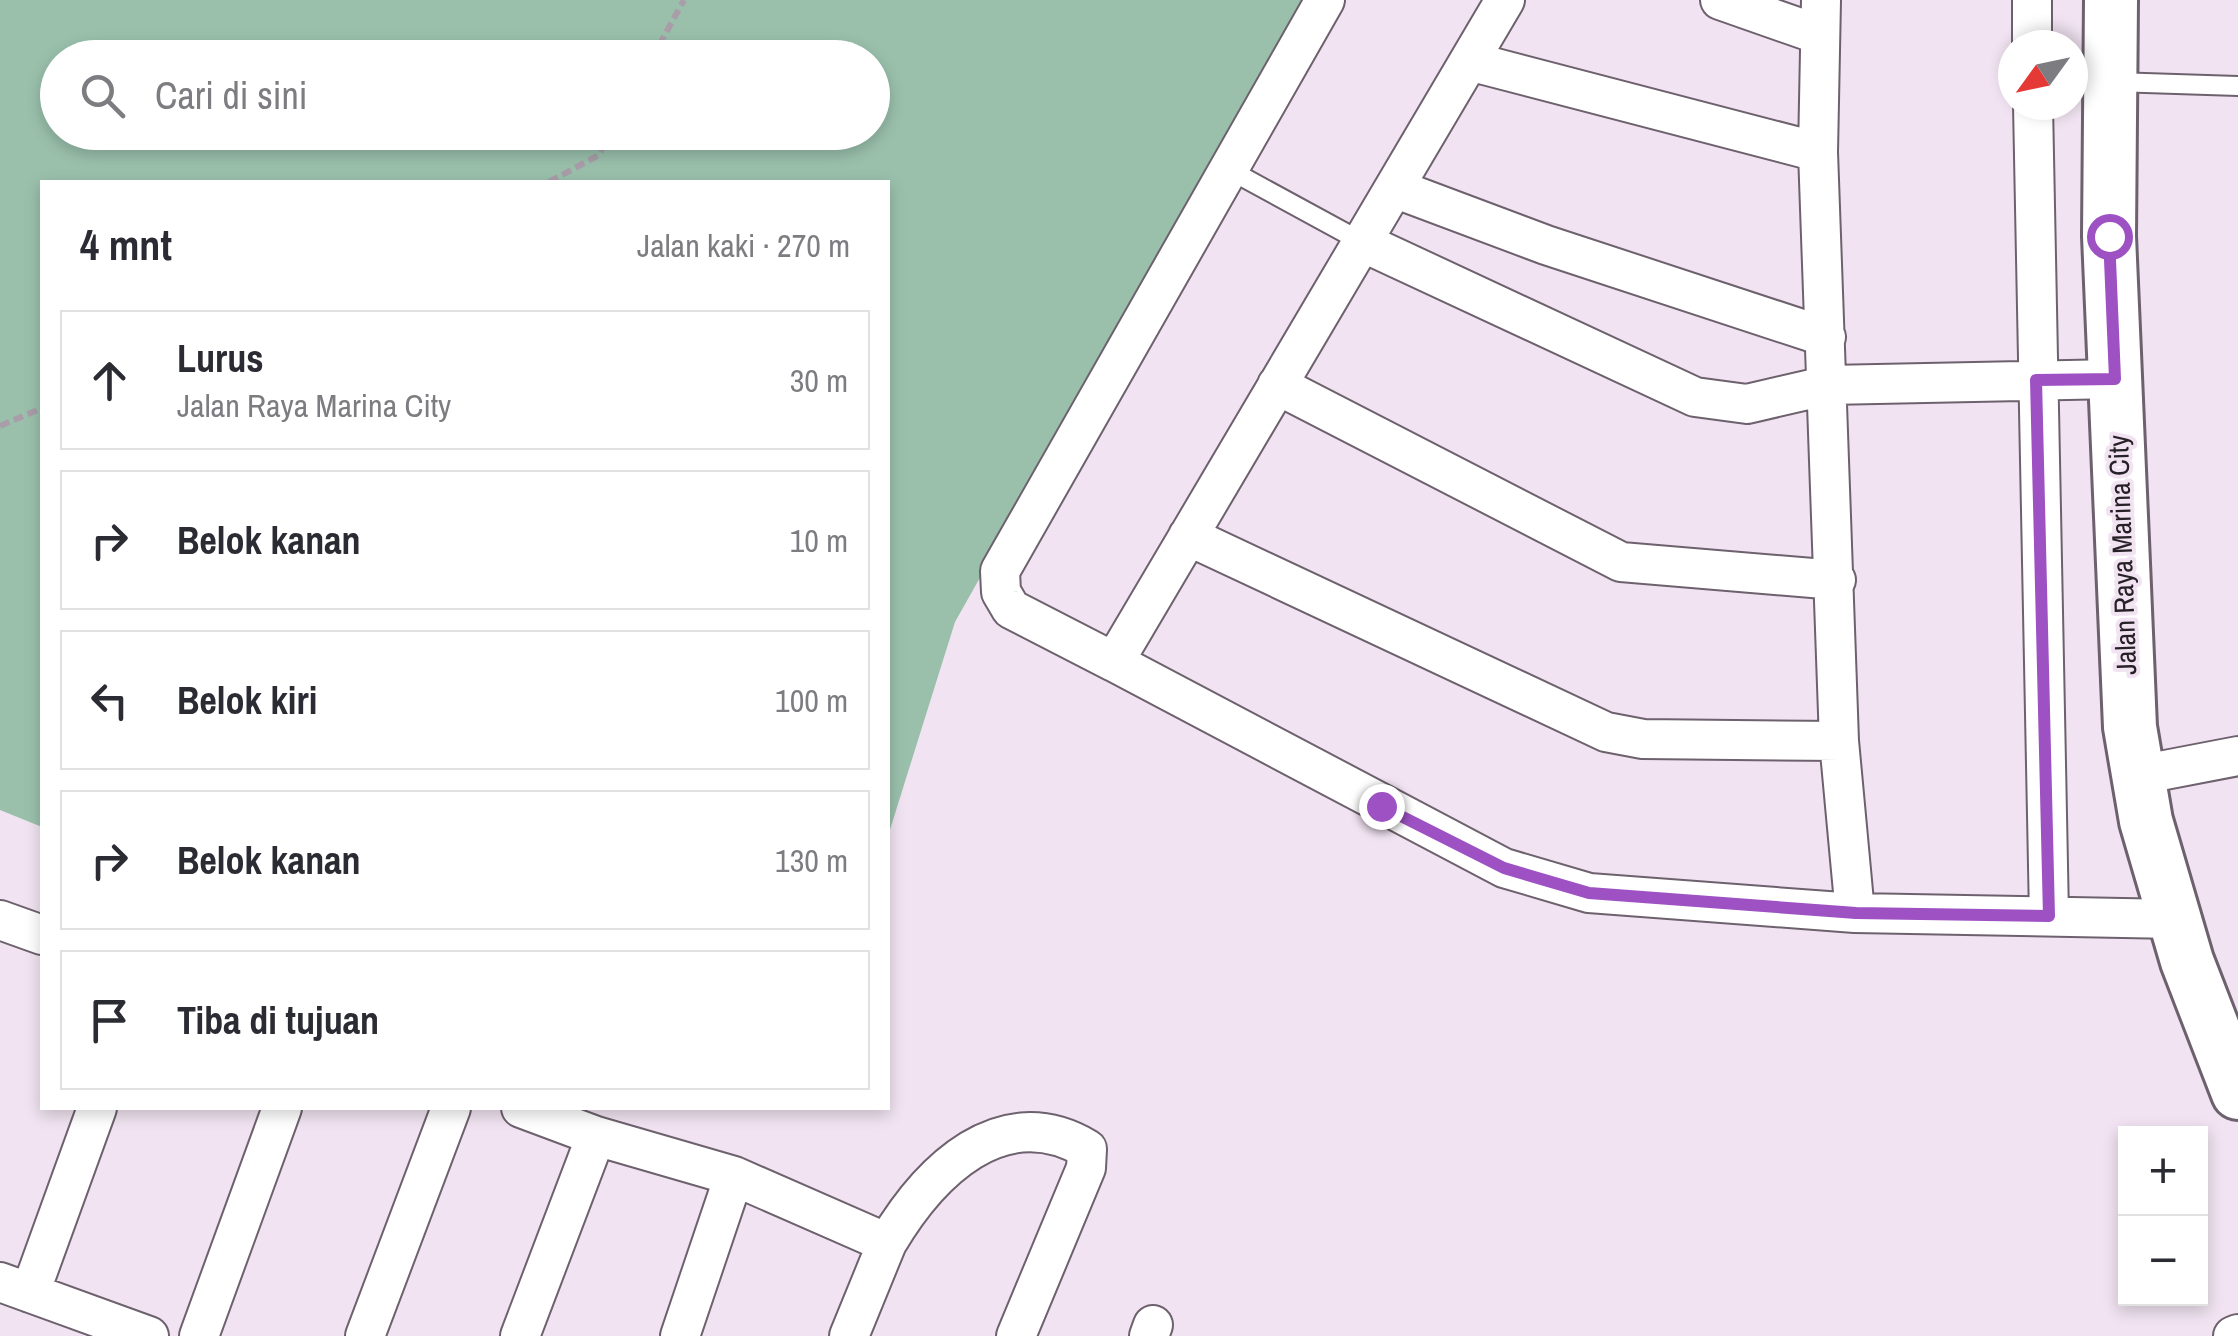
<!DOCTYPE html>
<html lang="id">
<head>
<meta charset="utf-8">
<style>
	:root { --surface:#fff; --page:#f2f2f3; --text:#2b2b33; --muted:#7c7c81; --line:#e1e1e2 }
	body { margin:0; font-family:"Archivo Narrow",sans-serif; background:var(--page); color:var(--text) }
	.controls { position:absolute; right:30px; bottom:30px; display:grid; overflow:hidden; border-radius:0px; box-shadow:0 5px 15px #0003 }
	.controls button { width:90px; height:90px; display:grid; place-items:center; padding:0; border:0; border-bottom:2px solid var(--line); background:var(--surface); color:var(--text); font:50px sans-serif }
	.compass { position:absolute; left:1998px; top:30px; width:90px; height:90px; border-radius:50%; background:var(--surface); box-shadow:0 5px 15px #0003; rotate:237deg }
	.stop { position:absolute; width:30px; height:30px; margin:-22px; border:8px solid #9d51c2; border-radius:50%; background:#fff }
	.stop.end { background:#9d51c2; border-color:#fff; box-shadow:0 2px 10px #0008 }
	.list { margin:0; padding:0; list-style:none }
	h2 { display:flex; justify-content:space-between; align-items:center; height:130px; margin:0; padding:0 40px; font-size:42px }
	h2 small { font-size:32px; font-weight:400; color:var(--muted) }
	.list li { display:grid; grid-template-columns:65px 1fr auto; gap:30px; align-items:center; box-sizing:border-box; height:140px; margin:0 20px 20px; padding:0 20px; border:2px solid var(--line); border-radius:0px }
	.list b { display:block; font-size:38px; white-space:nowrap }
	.list p { margin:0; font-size:32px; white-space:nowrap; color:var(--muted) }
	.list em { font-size:32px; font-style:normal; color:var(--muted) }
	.icon { flex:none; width:55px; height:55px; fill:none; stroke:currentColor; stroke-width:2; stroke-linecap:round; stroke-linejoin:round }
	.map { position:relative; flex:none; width:2238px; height:1336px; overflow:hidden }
	.search { position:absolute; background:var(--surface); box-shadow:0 5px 15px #0003; left:40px; top:40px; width:850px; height:110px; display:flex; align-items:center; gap:25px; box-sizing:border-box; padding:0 35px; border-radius:55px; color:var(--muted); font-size:38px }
	.panel { position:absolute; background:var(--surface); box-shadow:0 5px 15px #0003; left:40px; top:180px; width:850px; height:930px; border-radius:0px }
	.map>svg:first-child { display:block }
	.green { fill:#9ac0ac; fill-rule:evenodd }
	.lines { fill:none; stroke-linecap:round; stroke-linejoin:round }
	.service-casing { stroke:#6d616d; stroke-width:22 }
	.minor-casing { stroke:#6d616d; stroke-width:42 }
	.secondary-casing { stroke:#6d616d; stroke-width:58 }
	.path { stroke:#a89da8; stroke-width:6; stroke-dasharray:10 5; stroke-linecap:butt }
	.service { stroke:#fff; stroke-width:18 }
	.minor { stroke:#fff; stroke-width:38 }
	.secondary { stroke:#fff; stroke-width:52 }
	.route { stroke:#9d51c2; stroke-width:12 }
	.labels { text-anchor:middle; stroke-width:8; stroke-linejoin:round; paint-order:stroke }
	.street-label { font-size:28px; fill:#262126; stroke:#f1e3f1 }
</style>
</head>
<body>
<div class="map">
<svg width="2238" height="1336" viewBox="0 0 2238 1336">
	<rect width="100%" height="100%" fill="#f1e3f1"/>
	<path class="green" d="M0,0H1306L955,622L888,836V182H42V827L0,810ZM58,58H872V132H58Z"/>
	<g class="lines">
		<g class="service-casing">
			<path id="service" d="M2114,82L2238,86
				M1228,169L1362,242"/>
		</g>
		<g class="minor-casing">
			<path id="minor" d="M1505,0L1114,662L1504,868L1589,893L1855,913L2175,919
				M1720,0L1820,35
				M1821,0L1818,152L1839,741L1855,913
				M2032,0V45
				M1469,61L1818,152
				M2033,105L2049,916
				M1394,188L1546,245L1826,337
				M1362,242L1695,397L1747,404L1829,385L2115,379
				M1277,385L1621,562L1836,580
				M1188,536L1606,732L1643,739L1839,741
				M1114,662L1011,609L1001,592L1000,571L1325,0
				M2139,775L2238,756
				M0,920L42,935
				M521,1108L596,1136L734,1176L887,1243C929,1172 1002,1098 1087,1149L1086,1168L1016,1336
				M0,1282L149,1336
				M30,1293L97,1108
				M199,1336L282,1108
				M365,1336L451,1108
				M520,1336L596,1136
				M680,1336L734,1176
				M849,1336L887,1243
				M1149,1336L1153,1325
				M2233,1336L2238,1334"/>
		</g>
		<g class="secondary-casing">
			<path id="secondary" d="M2111,0L2109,236L2130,727L2146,821L2187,961L2238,1093"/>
		</g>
		<path class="path" d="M652,58L684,0
			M549,182L599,155L611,132
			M0,426L42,408"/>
		<use href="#service" class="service"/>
		<use href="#minor" class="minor"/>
		<use href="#secondary" class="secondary"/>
	</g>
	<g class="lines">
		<path class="route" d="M1381,806L1504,868L1589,893L1856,913L2049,916L2036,380L2115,379L2109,236"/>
	</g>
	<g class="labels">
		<g class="street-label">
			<text transform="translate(2122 555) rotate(-92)" y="10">Jalan Raya Marina City</text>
		</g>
	</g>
</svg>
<div class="controls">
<button>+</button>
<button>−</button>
</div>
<svg class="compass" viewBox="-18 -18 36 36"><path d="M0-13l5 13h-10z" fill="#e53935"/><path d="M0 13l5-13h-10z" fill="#7c7c81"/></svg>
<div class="stop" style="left:2109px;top:236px"></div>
<div class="stop end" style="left:1381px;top:806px"></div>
<div class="search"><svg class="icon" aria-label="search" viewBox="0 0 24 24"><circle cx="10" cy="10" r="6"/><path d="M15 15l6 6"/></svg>Cari di sini</div>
<section class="panel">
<h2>4 mnt<small>Jalan kaki · 270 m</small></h2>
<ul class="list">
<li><svg class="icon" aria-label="ahead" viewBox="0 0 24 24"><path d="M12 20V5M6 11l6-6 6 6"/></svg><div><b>Lurus</b><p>Jalan Raya Marina City</p></div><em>30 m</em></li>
<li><svg class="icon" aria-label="right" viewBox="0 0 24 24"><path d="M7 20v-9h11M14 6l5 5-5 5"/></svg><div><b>Belok kanan</b></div><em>10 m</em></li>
<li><svg class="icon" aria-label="left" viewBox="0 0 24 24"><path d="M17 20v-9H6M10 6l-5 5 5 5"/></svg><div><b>Belok kiri</b></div><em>100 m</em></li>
<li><svg class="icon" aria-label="right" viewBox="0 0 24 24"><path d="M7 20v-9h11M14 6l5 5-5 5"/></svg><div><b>Belok kanan</b></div><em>130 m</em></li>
<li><svg class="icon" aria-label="arrive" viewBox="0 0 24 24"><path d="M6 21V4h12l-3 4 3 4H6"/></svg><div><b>Tiba di tujuan</b></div></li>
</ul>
</section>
</div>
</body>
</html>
